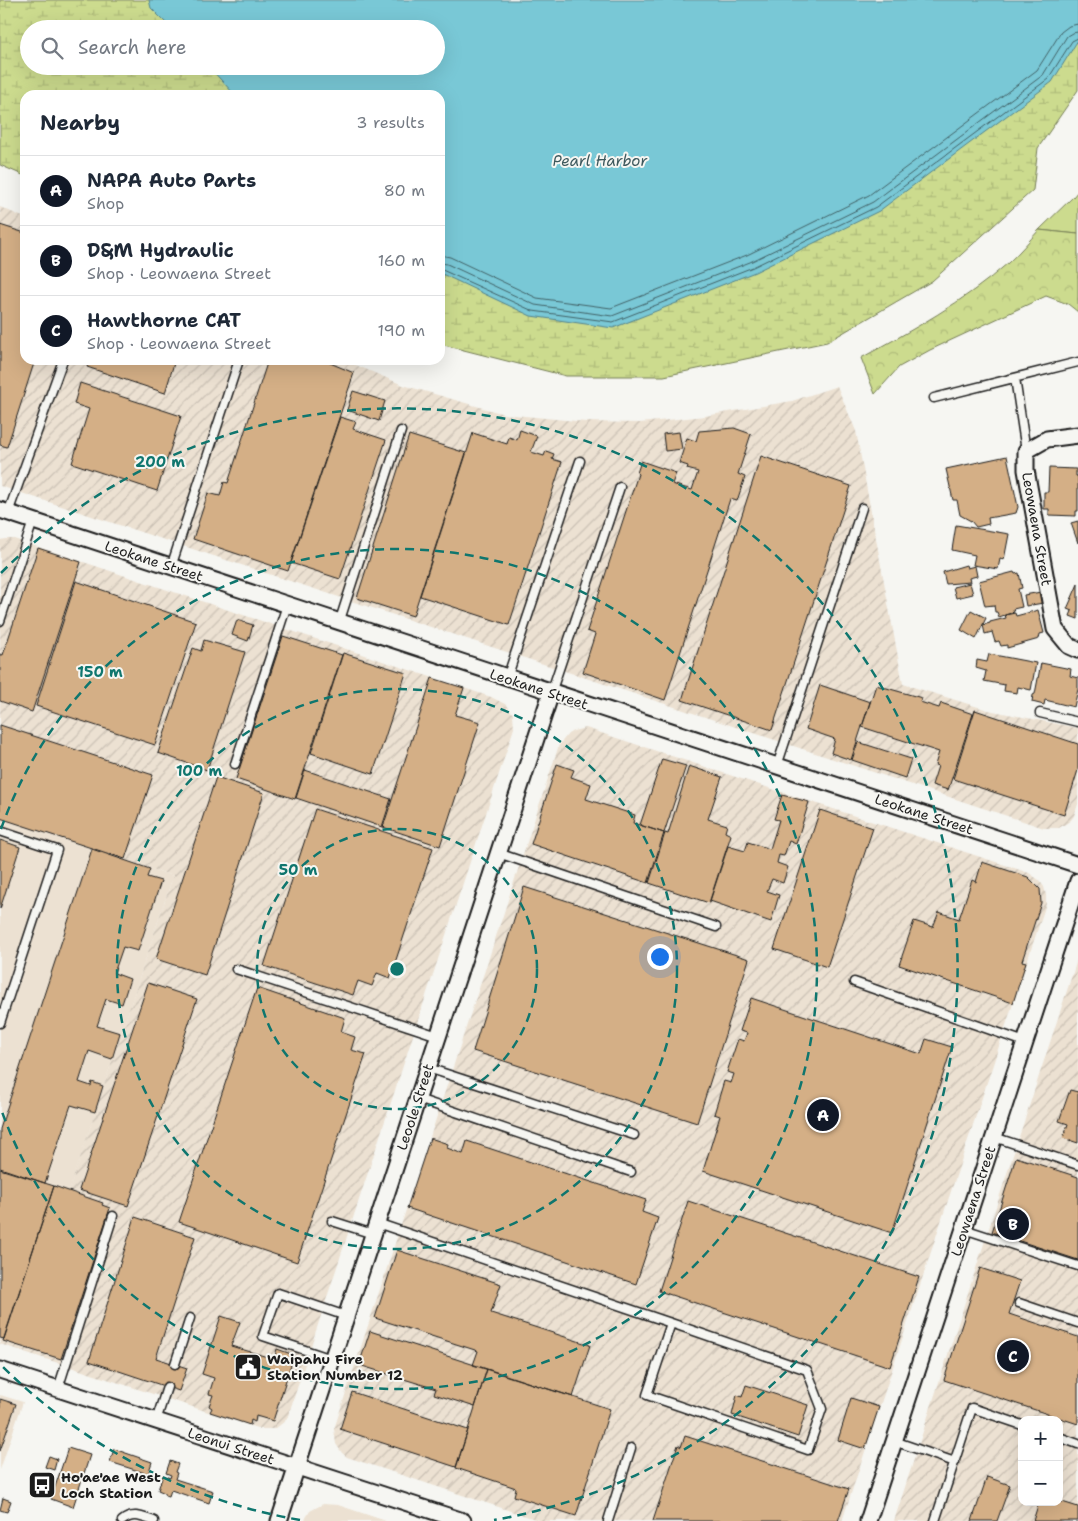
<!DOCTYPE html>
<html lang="en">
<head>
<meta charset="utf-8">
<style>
	:root { --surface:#fff; --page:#f6f6f7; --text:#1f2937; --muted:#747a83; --line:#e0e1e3; --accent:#111827 }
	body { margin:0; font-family:"Shantell Sans",sans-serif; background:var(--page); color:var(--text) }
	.controls { position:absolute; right:15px; bottom:15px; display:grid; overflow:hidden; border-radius:10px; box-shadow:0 5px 20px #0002 }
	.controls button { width:45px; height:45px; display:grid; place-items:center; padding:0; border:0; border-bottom:1px solid var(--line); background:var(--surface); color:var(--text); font:25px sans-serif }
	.you { position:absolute; left:659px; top:956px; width:18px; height:18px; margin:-12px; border:4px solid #fff; border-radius:50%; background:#1a73e8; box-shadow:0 0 0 8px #1a73e833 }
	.badge { display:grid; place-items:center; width:32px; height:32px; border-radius:50%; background:var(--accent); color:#fff; font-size:16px; font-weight:700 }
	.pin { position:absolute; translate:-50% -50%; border:2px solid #fff; box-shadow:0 1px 5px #0006 }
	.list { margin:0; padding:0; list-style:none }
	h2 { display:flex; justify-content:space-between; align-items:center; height:65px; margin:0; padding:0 20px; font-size:21px }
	h2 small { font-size:16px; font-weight:400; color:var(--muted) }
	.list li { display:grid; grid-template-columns:32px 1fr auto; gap:15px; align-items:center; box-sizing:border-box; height:70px; padding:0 20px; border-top:1px solid var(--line) }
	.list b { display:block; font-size:19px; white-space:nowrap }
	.list p { margin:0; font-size:16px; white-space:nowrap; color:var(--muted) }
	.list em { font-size:16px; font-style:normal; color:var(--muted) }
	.icon { flex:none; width:28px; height:28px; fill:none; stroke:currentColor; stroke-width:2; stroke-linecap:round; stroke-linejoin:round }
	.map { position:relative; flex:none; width:1078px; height:1521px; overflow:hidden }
	.search { position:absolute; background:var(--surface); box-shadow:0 5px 20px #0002; left:20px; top:20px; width:425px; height:55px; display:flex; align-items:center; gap:12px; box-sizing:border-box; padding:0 18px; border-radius:28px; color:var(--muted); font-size:19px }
	.panel { position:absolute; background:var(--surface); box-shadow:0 5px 20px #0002; left:20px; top:90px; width:425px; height:275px; border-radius:15px }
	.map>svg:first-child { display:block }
	.built { fill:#ece1d2 }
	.industrial { fill:url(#industrial-furrows); fill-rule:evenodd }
	.green { fill:#ccdb8e; stroke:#747c55 }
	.forest { fill:url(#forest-crowns); stroke:#747c55 }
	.wetland { fill:url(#wetland-marsh); stroke:#747c55 }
	.water { fill:#79c8d6; stroke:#54838c }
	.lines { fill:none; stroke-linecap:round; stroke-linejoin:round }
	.shore { stroke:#416166; stroke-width:1 }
	.building { fill:#d4af86; stroke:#1c1c1c }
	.service-casing { stroke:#1c1c1c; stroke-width:11 }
	.minor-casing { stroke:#1c1c1c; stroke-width:19 }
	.service { stroke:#f6f6f2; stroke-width:8 }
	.minor { stroke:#f6f6f2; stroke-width:15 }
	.ring { fill:none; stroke:#0f766e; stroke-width:2.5; stroke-dasharray:9 6 }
	.labels { text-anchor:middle; stroke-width:4; stroke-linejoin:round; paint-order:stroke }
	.street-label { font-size:14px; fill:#1c1c1c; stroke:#f6f6f2 }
	.poi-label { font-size:14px; font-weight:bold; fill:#1c1c1c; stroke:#f6f6f2; text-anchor:start }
	.water-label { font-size:15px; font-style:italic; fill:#3d585d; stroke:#f6f6f2 }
	.centre { fill:#0f766e; stroke:#f6f6f2; stroke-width:2.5 }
	.ring-label { font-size:15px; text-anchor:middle; font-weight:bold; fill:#0f766e; stroke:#f6f6f2; stroke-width:4; stroke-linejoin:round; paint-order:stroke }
</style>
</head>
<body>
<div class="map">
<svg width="1078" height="1521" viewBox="0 0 1078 1521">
	<defs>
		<pattern id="industrial-furrows" width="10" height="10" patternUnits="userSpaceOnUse" patternTransform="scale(1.25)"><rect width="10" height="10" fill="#ece1d2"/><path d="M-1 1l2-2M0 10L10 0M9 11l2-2" fill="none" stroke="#cac0b4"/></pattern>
		<pattern id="forest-crowns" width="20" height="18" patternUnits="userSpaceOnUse" patternTransform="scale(1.25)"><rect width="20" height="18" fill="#ccdb8e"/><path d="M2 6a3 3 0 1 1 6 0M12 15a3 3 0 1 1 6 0" fill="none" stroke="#afbb7a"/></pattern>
		<pattern id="wetland-marsh" width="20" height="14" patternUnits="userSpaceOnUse" patternTransform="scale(1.25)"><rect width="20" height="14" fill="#ccdb8e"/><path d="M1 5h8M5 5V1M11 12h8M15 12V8" fill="none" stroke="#afbb7a"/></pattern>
	</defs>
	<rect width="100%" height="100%" fill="#f6f6f2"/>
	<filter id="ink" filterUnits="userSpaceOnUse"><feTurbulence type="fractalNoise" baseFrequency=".02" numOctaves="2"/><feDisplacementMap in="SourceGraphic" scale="10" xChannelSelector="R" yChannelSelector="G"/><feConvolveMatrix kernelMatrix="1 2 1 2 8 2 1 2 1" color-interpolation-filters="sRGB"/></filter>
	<g filter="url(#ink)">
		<path class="built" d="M0,818L173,876L69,1192L0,1168Z
			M0,1395L23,1402L0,1470Z
			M323,1504L338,1505L386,1521H304L310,1511Z"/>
		<path class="industrial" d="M0,207L25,218V360H344L403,385L504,414L586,422L640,423L705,416L792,401L837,386L856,431L903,684L988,710L1078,728V804L1074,816L1070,821L1059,828H1044L0,486Z
			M6,539H14L491,697L505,704L513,714L514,728L288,1416L285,1421L275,1429H260L0,1344V1168L69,1191L173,876L0,818V540Z
			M586,728L1029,873L1039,880L1044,887L1046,895V904L842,1521H541L347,1457L342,1453L336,1444L334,1429L559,745L568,734L573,731Z
			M1078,957V1521H894L979,1259ZM1022,1420H1059V1502H1022Z"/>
		<path class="green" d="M1078,191V234L1039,230L1073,197Z"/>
		<path class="forest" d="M1039,230L1078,234V312L1068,304L1046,296L930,350L899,367L875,394L861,358C911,331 965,301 1008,263C1019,253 1029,241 1039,230Z"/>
		<path class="wetland" d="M0,0H241L257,29H29V66H277L293,95H25V176L0,165Z
			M1078,1V90L1038,148L1033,190L932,281L827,342L664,376H566L440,344V210Z"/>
		<path class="water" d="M149,0H1078V40L1052,82L879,211L755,272L613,328L531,316L440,273V95H235L208,66H436V29H172L151,8Z"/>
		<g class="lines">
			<path class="shore" d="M440,255L450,257L537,298L611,308L747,255L869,195L1037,70L1061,32L1069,26L1078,24
				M440,263L447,264L535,305L612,316L750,262L873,202L1043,75L1067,36L1072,33L1078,32
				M440,269L533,311L613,322L753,267L876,207L1048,79L1072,41L1078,38"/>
		</g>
		<path class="building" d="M0,225L25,233V307L21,321L25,322V360H35L7,447L0,445Z
			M89,360H175L165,393L87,367Z
			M268,360H323L354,373L288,571L193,539L208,493L220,496L224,482L228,483Z
			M80,383L181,416L157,491L72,463L89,409L74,404Z
			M353,391L385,401L379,421L347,410Z
			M340,417L356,422L353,429L386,440L340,579L291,563Z
			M734,428L751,434L738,474L745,477L737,501L730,499L665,700L583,672L595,634L587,631L638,474L637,473L641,461L676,473L672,484L692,490L698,472L687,469L688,466L679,463L687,438L696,441L699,431Z
			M520,430L537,436L531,452L544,456L546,451L554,454L552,459L562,462L509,625L420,596L473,433L507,444L509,437L517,440Z
			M679,432L682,449L665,451L663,434Z
			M409,435L466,453L413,616L357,598Z
			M761,456L851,486L772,730L682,700Z
			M1007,456L1018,507L1016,513L988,518L989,524L976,527L971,521L960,515L957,500H953L946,469Z
			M1049,468L1076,469V476H1078V511H1076V516L1049,515V509H1044V492H1048Z
			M1078,521V543L1071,523Z
			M956,525L1009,534L1004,560L1000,559L998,569L973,565L975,555L952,550Z
			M38,548L81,562L32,712L0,701V654L3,655Z
			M966,565L967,568L975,566L977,576L969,578L970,582L946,584L943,572Z
			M1014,572L1015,574L1019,573L1022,588L1018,589L1022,607L1013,609L1014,612L999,617L997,612H995L994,605L985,606L979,581Z
			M76,581L196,622L155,745L36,706Z
			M970,583L973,594L956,598L953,587Z
			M1078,584V619L1070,616L1072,611L1067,609Z
			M1041,592L1043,603L1026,606L1024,595Z
			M971,610L986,618L976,639L961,630Z
			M1038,610L1044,633L1040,634L1039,639L1007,648V645L1001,646L999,641L995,642L992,632L985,634L983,625L990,623V622L1006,618L1005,615L1015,613L1016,616Z
			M237,620L253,625L248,641L232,635Z
			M283,636L342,655L295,799L236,779Z
			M204,640L245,652L207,770L158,753L193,648L201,651Z
			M343,653L406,673L373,774L311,753Z
			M989,654L1036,663L1031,690L1018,687L1017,693L1004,691L1005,685L984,681L986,671L976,668L977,660L987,662Z
			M1041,663L1071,669L1070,676L1078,678V689L1074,707L1045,700L1044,705L1032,702L1033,695L1035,694Z
			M432,678L464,688L455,715L480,722L440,846L383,827Z
			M820,685L870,702L851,760L831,753L835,739L806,729Z
			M876,685L922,698L920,702L939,708L941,703L973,714L948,790L932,785L938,766L935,765L939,752L862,727Z
			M975,710L1078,744V770L1064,815L953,779Z
			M0,725L153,775L125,859L0,818Z
			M858,742L911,759L905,778L852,760Z
			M662,759L686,766L664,833L640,825Z
			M557,764L574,770L571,777L591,784L586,799L635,815L633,823L664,833L648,883L531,844Z
			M689,766L722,777L708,819L727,825L725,832L731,835L709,903L649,883L665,833L668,834Z
			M305,770L391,799L382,827L296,798Z
			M216,777L264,793L205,975L156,959Z
			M782,795L809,802L796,844L789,841L784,856L779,855L777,863L788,867L783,883L772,879L767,891L779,895L771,922L710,901L728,846L745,851L748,842L770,849L779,820L774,819Z
			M315,809L433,848L390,978L377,973L372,986L358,981L353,995L264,966Z
			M820,810L873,828L827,967L774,949Z
			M0,840L20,847L0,909Z
			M92,849L150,869L147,877L161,881L138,951L123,947L114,973L130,979L122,1004L106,999L97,1026L120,1033L112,1059L89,1051L79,1082L91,1086L92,1082L103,1086L95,1112L71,1105L45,1183L0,1168V1129Z
			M982,862L1028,877L1040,889L1041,903L1022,961L1026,962L1013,1003L899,965L914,921L933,927L939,912L959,919L972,880L976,882Z
			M524,887L749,959L697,1123L473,1051Z
			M148,983L197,999L128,1206L79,1190Z
			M257,988L345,1018L341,1032L355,1037L351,1050L366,1054L297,1262L179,1222Z
			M751,998L921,1054L926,1039L952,1047L892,1233L703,1171L720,1116L714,1114L724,1081L731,1083L734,1074L727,1072L738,1039L744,1041L747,1033L740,1031Z
			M1070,1090L1078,1092V1143L1063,1138L1068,1124L1059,1121Z
			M430,1138L448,1144L447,1148L463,1154L467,1141L646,1200L642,1212L658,1218L636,1284L407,1208Z
			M1016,1157L1078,1177V1260L992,1232Z
			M0,1169L54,1186L4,1339L0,1338Z
			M54,1186L103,1203L102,1205L110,1208L61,1359L3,1341Z
			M688,1201L919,1277L890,1367L659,1291Z
			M135,1217L195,1237L156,1358L187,1368L179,1391L89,1361Z
			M397,1250L501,1284L491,1313L590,1345L573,1397L473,1365L478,1351L375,1318Z
			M980,1268L1020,1281L1009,1314L1078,1337V1424L944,1380Z
			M221,1316L240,1322L231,1346L274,1359L277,1349L294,1355L273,1421L256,1416L255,1422L251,1420L250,1425L210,1412L212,1408L209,1406L213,1395L209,1394L214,1378L202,1374Z
			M370,1331L487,1369L475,1407L434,1394L436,1389L359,1365Z
			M487,1369L610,1409L576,1516L514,1496L516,1488L456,1468Z
			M746,1385L808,1405L798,1437L732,1415L737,1395L742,1397Z
			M352,1392L468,1430L456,1467L340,1429Z
			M851,1398L879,1407L865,1449L838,1440Z
			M0,1399L16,1404L0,1451Z
			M685,1436L849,1489L838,1521H653L678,1445L681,1447Z
			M68,1448L90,1455L73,1507L51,1499Z
			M114,1449L152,1462L148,1474L110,1462Z
			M49,1456L57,1459L54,1470L45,1467Z
			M170,1461L178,1464L175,1472L177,1473L175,1479L213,1491L209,1503L171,1490L169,1496L165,1495V1493L158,1490L163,1475L170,1478L171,1475L166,1473Z
			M987,1477L1010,1485L997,1521H972Z
			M3,1498L11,1501L7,1512L0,1510Z
			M1059,1501L1078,1507V1521H1033L1039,1502H1059Z"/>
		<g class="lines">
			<g class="service-casing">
				<path id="service" d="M1015,378L1026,451
					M934,398L1078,362
					M8,513L63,360
					M171,567L239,360
					M0,621L33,521
					M339,623L401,431
					M507,678L580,461
					M551,693L620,487
					M1040,713L1078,722
					M235,764L287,605
					M777,766L862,508
					M0,831L57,850L0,1023
					M498,853L716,927
					M236,969L438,1036
					M854,982L1025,1042
					M428,1068L634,1135
					M418,1099L631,1172
					M994,1137L1078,1165
					M332,1221L373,1234
					M377,1223L671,1323L647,1395L808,1450L822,1409L807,1370L671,1323
					M964,1229L1078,1266
					M1019,1303L1078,1323
					M332,1359L263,1336L278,1293L346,1316
					M175,1364L190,1318
					M58,1389L113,1216
					M156,1421L167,1387
					M1059,1437L1078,1444
					M894,1441L955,1462
					M122,1521C133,1512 142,1517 154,1521
					M608,1521L631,1448
					M935,1521L972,1408L1022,1425"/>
			</g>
			<g class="minor-casing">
				<path id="minor" d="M1078,435L1047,439L1026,451V470L1055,629L1069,646L1078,650
					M0,510L1078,865
					M0,1370L463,1521
					M279,1521L551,693
					M868,1521L1078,881"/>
			</g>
			<use href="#service" class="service"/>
			<use href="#minor" class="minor"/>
		</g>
	</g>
	<g class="ring">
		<circle cx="397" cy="969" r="140"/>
		<circle cx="397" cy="969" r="280"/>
		<path d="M1 829A420 420 0 1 1 1 1109"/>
		<path d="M300 1520A560 560 0 0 1 1 1365M1 573A560 560 0 1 1 494 1520"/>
	</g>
	<defs>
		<g id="civic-square" transform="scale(1.4375)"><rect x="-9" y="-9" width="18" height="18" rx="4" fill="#1c1c1c" stroke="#f6f6f2"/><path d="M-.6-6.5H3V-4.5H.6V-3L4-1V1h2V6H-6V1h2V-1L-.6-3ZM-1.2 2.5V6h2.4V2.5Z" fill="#fff"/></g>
		<g id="bus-square" transform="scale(1.4375)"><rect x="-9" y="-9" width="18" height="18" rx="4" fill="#1c1c1c" stroke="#f6f6f2"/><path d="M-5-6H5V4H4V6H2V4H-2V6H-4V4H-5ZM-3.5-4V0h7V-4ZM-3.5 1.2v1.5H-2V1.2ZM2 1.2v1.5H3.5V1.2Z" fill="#fff"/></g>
	</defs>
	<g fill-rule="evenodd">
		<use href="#civic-square" x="248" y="1367"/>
		<use href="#bus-square" x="42" y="1485"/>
	</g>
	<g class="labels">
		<g class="street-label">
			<text transform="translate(1037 529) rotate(80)" y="5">Leowaena Street</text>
			<text transform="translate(154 561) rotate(18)" y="5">Leokane Street</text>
			<text transform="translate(539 689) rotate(18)" y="5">Leokane Street</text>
			<text transform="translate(924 814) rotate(18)" y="5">Leokane Street</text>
			<text transform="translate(415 1107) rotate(-72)" y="5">Leoole Street</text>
			<text transform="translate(973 1201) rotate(-72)" y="5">Leowaena Street</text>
			<text transform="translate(231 1446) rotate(18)" y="5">Leonui Street</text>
		</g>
		<g class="poi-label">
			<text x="267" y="1364">Waipahu Fire<tspan x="267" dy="16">Station Number 12</tspan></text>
			<text x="61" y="1482">Ho'ae'ae West<tspan x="61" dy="16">Loch Station</tspan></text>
		</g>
		<g class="water-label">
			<text x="600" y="166">Pearl Harbor</text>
		</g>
	</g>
	<circle cx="397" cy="969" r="8" class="centre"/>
	<g class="ring-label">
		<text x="160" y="467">200 m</text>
		<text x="100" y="677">150 m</text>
		<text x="199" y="776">100 m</text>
		<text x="298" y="875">50 m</text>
	</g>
</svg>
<div class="controls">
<button>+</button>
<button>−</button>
</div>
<div class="you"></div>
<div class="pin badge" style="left:823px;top:1115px">A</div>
<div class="pin badge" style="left:1013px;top:1224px">B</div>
<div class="pin badge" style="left:1013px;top:1356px">C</div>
<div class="search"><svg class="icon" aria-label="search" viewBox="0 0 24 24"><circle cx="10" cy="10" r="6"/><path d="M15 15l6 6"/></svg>Search here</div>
<section class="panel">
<h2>Nearby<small>3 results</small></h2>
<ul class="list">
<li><span class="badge">A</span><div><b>NAPA Auto Parts</b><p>Shop</p></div><em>80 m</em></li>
<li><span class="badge">B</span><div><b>D&amp;M Hydraulic</b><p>Shop · Leowaena Street</p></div><em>160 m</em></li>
<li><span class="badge">C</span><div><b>Hawthorne CAT</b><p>Shop · Leowaena Street</p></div><em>190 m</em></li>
</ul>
</section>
</div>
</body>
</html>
